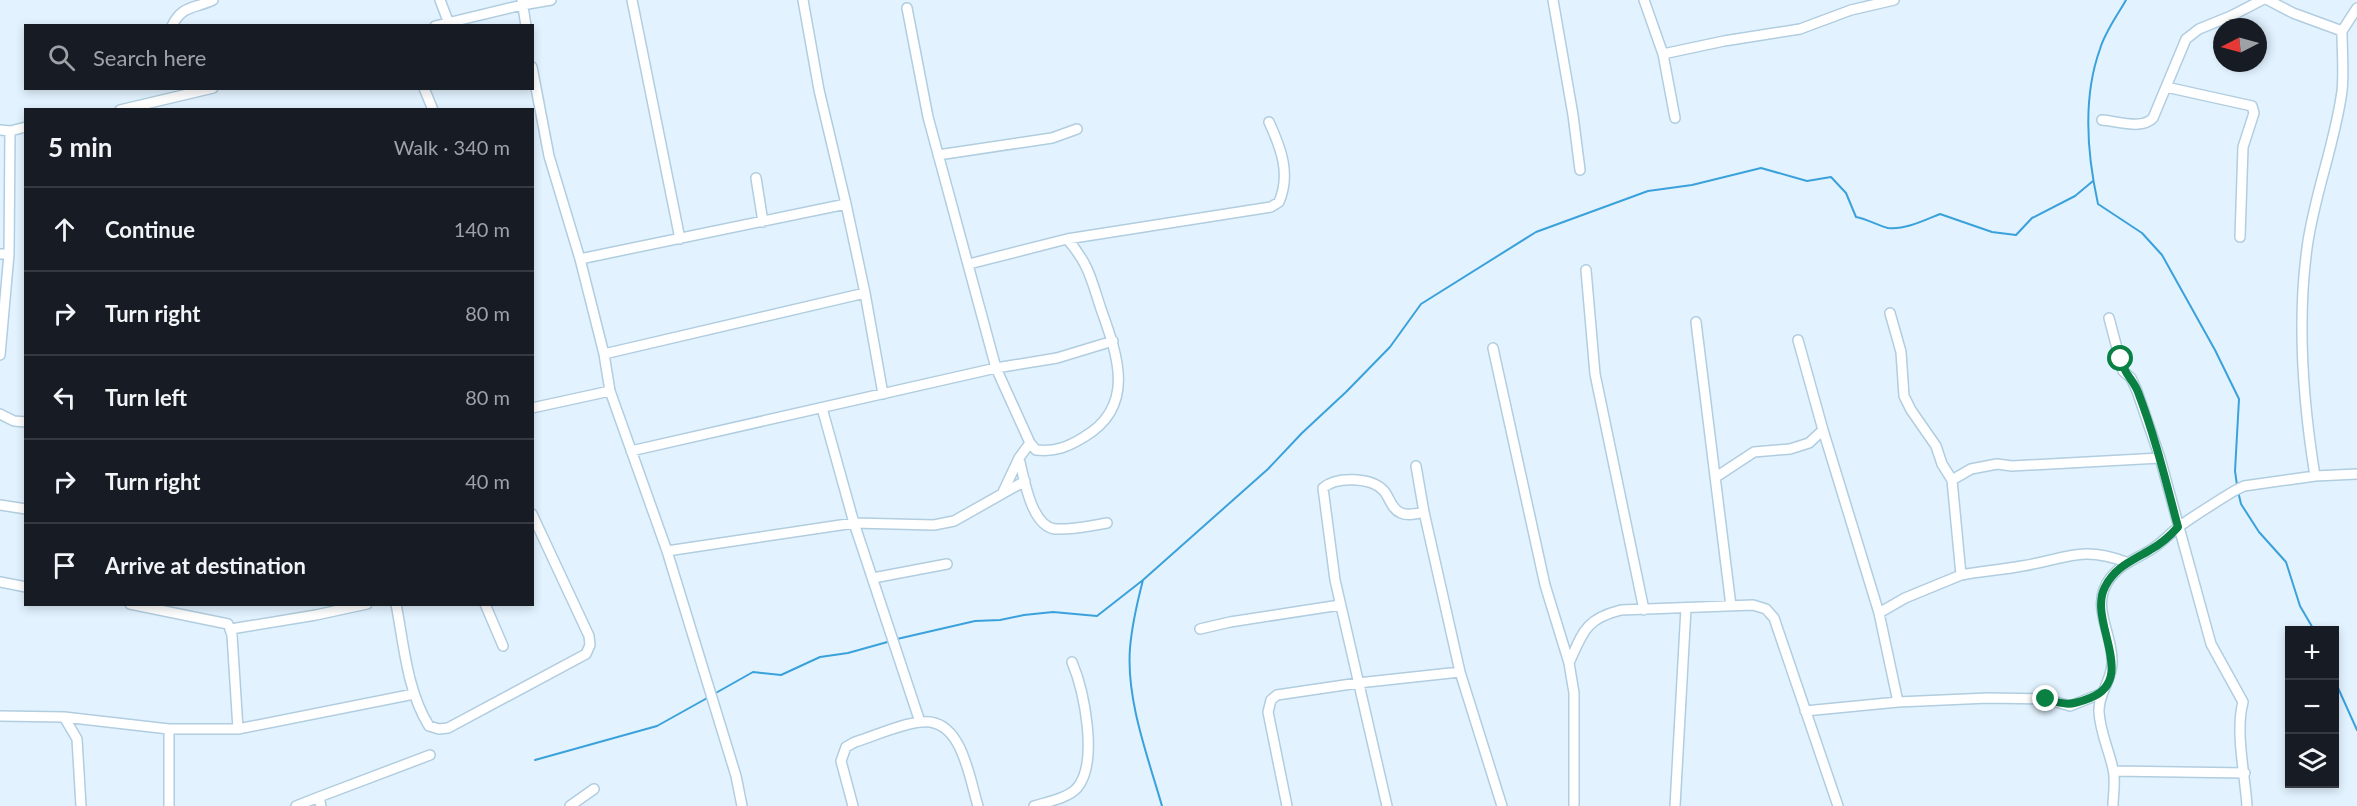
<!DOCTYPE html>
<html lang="en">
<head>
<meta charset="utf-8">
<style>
	:root { --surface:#171b24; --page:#242831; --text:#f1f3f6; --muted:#9ea1a6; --line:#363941 }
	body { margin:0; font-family:Lato,sans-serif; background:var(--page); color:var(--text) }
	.controls { position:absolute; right:18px; bottom:18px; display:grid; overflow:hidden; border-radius:0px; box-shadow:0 3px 9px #0003 }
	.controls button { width:54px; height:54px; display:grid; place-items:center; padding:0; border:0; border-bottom:2px solid var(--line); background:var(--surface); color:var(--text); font:30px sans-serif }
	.compass { position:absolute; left:2213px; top:18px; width:54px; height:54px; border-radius:50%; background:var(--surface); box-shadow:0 3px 9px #0003; rotate:264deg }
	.stop { position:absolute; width:18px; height:18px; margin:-14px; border:4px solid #0b8043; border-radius:50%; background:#fff }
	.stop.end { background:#0b8043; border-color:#fff; box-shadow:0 2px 6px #0008 }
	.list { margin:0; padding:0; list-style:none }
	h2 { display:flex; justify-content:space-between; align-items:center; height:78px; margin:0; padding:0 24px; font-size:26px }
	h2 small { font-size:20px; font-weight:400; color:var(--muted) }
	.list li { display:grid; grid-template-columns:39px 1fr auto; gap:18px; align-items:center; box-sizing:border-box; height:84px; padding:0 24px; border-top:2px solid var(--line) }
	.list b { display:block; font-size:22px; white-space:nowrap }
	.list em { font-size:20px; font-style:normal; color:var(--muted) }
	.icon { flex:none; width:33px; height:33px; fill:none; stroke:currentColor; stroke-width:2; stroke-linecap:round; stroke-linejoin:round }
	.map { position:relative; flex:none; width:2357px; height:806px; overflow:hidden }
	.search { position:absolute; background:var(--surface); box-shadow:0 3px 9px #0003; left:24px; top:24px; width:510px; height:66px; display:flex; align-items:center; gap:15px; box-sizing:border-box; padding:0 21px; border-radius:0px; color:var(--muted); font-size:22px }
	.panel { position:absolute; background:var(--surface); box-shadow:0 3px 9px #0003; left:24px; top:108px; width:510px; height:498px; border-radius:0px }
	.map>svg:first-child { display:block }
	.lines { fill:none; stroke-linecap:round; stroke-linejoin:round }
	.stream { stroke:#3aa1db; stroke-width:2 }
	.minor-casing { stroke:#b1cde0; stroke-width:12 }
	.minor { stroke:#fff; stroke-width:9 }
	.route { stroke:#0b8043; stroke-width:8 }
</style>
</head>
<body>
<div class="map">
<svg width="2357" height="806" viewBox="0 0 2357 806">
	<rect width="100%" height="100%" fill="#e2f3ff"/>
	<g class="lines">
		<path class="stream" d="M2126,0C2117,16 2105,32 2100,49C2082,99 2087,154 2098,204L2142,233L2162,255L2215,350L2239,399L2235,471L2237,485
			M2238,491L2241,504L2259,532L2286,562L2300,606L2314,630
			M1143,580C1137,603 1132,625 1130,648C1126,700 1148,757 1162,806
			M897,639L975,621L1000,620L1024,615L1053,612L1097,616L1143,580L1268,469L1302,433L1346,392L1390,347L1421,304L1536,232L1648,191L1692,185L1761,168L1807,181L1831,177L1846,193L1856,217C1867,219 1879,226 1888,228C1905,230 1925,220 1940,214L1992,232L2016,235L2032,218L2075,196L2093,181
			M2334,679L2357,730
			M714,694L753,672L781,675L820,657L848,653L891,641
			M535,760L657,726L709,697"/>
		<g class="minor-casing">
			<path id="minor" d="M440,0L448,21
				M522,0L526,26
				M632,0L680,239
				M803,0L819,90L846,204L865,293L883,394
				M1553,0L1573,115L1580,170
				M1644,0L1663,54L1675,118
				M2268,0L2293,13L2342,31C2342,51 2344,72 2342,91C2335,144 2314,195 2307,248C2297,322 2303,402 2315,476L2357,474
				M907,8L928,117L996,368L1030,443L1019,458C1024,478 1031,526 1055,529C1072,530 1090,526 1107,523
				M172,26C182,5 194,9 213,0
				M435,26L522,5L551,0
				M2342,31L2357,8
				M1663,54L1724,41L1800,29L1851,10L1894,0
				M532,67L549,156L580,259L604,354L610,391L667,551L736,776L742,806
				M2166,87L2252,106L2254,113L2243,147L2240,237
				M424,88L433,110
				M120,110L213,88
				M2102,120C2117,121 2142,130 2153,118L2186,39L2199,29L2231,16L2262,0
				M0,130L10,131L26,127
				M938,155L1052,138L1077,129
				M756,178L763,222
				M0,254H9L10,131
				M580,259L846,204
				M969,264L1067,239L1271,207L1279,202C1291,174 1281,148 1269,122
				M1586,270L1595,374L1644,610
				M1890,313L1901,352L1904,396L1911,410L1936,446L1942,464L1952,480
				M2109,318L2123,371L2131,378L2137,391L2160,458L2211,644L2243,702C2235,732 2245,774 2247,806
				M1696,322L1731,606
				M1798,340L1823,430L1879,613L1898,702
				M1493,348L1545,585L1569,663L1574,693V806
				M604,354L865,293
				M0,355L9,254
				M532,408L610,391
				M822,408L854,523L920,722
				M0,414L14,421L26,422
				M1030,443L1036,450C1055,452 1068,447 1084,437C1137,406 1117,354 1101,309C1091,279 1089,264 1067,239
				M631,451L996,368L1057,358L1113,341
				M1416,466L1424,512L1460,672L1502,806
				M1716,477L1754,452L1790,449L1809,443L1823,430
				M1003,492L1019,458
				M0,505L26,509
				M667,551L854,523L934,525L954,521L1025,481
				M1961,575C1981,571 2002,570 2022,566C2066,559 2081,545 2126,562
				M873,578L947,564
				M0,582L26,587
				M130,604L228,624L232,635L238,729
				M396,604C404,645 407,691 429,726L439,729L448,728L586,654L590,645L589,636L532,514
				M485,604L503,646
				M1879,613L1905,598L1961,575L1952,480L1971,469L1997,464L2012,466L2160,458
				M231,629L316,615L367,604
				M1200,629L1230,622L1340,605
				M1569,663C1583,632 1585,619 1621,610L1753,605L1766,609L1774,618L1838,806
				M1805,711L1898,702L1988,698L2046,699L2070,706L2100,694
				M0,716L64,717L169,729H238L414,694
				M64,717L77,739L81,806
				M169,729V806
				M2114,771L2245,773
				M319,797L430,755
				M296,806L319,797L321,806
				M570,806L594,789
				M853,806L841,761L846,747L855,742C875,736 902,723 922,722C962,718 969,777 978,806
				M1034,806C1047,802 1068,798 1077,788C1099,762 1084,691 1072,662
				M1287,806L1268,712L1271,700L1277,695L1358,683L1460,672
				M1387,806L1335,580L1323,488C1336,476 1372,477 1384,491C1390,498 1391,509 1401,513C1408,516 1416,514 1424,512
				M1675,806L1686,608
				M2113,806C2113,795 2116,781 2113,769C2109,750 2100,732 2099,712C2098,694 2111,682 2112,664C2114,633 2088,606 2111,577C2122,563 2138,558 2152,549C2163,542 2170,533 2180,526C2198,513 2216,502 2234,491L2244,486L2315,476"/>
		</g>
		<use href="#minor" class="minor"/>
	</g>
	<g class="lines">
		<path class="route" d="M2046,699C2066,705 2070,706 2090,698C2139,679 2087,620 2105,587C2115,567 2132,561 2150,550C2161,544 2170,536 2178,527C2166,482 2155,436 2138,392C2133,379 2123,373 2121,359"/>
	</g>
</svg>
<div class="controls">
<button>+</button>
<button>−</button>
<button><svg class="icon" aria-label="layers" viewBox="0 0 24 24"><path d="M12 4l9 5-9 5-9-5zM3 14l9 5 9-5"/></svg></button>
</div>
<svg class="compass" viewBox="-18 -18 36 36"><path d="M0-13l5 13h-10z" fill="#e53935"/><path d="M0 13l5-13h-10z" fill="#9ea1a6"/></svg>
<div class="stop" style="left:2121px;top:359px"></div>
<div class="stop end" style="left:2046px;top:699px"></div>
<div class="search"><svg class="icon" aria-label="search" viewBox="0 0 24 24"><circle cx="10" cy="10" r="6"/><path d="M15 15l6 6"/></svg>Search here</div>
<section class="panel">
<h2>5 min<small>Walk · 340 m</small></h2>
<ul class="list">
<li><svg class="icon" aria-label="ahead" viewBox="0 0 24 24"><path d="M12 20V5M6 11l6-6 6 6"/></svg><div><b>Continue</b></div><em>140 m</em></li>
<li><svg class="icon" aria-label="right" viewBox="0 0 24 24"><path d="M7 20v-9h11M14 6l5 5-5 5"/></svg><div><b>Turn right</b></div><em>80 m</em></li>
<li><svg class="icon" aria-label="left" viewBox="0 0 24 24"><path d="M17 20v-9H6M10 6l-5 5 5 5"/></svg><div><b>Turn left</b></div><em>80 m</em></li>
<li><svg class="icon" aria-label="right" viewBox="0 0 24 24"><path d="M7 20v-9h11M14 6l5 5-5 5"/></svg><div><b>Turn right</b></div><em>40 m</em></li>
<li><svg class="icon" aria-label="arrive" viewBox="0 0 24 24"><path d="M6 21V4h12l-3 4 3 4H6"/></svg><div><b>Arrive at destination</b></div></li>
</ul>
</section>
</div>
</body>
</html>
